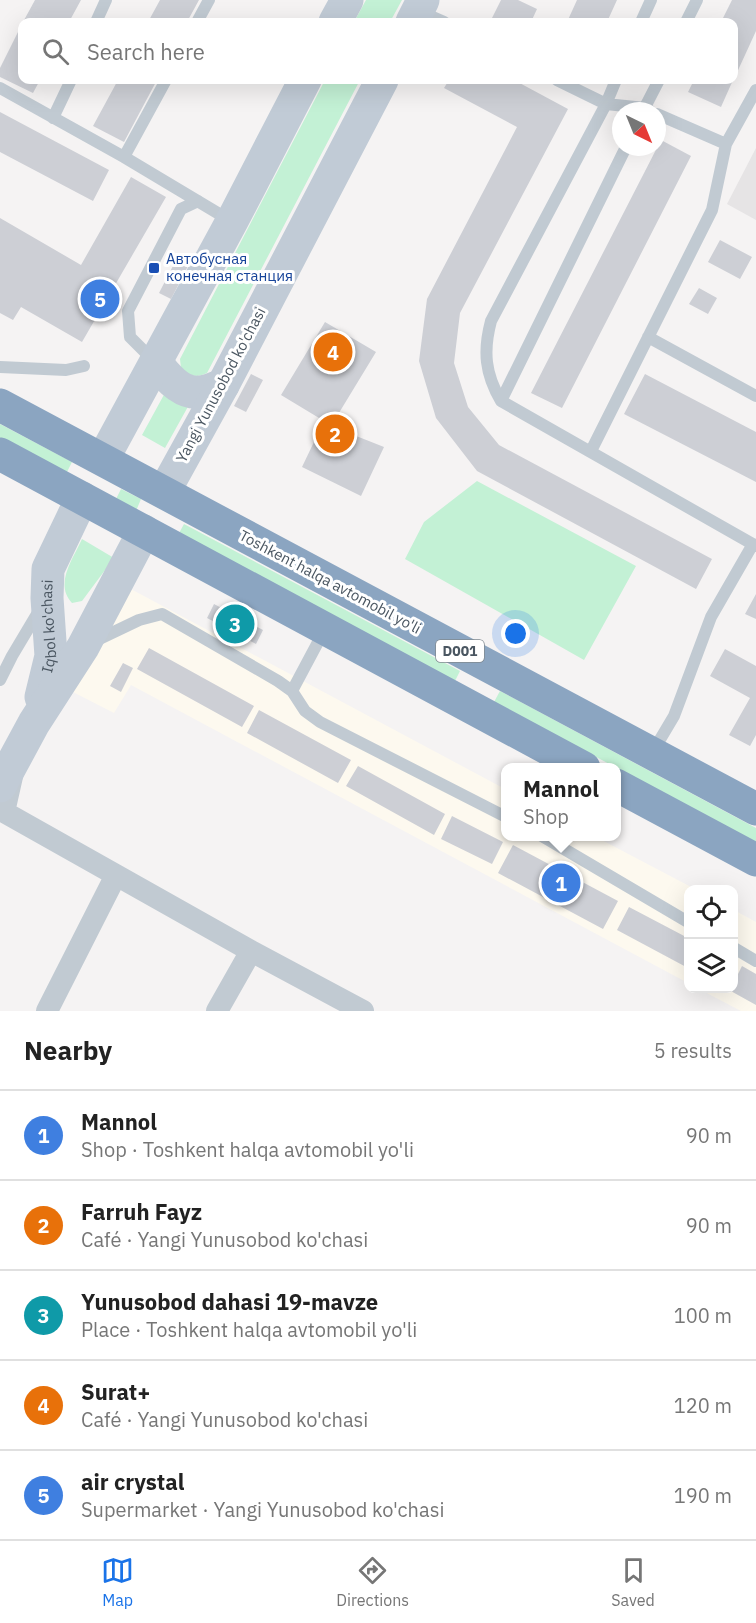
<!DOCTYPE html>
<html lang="en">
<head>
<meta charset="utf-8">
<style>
	:root { --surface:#fff; --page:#f2f2f2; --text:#222; --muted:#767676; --line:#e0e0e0; --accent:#1a73e8 }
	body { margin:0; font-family:"IBM Plex Sans",sans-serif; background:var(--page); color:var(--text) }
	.controls { position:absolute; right:18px; bottom:18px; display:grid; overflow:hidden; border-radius:12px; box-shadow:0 6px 24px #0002 }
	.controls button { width:54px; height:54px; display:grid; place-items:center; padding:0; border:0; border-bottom:2px solid var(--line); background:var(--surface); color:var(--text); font:30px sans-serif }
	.compass { position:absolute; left:612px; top:102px; width:54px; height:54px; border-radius:50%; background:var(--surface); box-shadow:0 6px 24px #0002; rotate:137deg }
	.you { position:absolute; left:516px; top:634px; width:21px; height:21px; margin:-15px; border:4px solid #fff; border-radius:50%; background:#1a73e8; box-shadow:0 0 0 9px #1a73e833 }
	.badge { display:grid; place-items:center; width:39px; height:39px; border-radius:50%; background:var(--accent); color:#fff; font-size:20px; font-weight:700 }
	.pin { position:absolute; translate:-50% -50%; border:3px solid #fff; box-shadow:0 2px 6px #0006 }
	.popup { position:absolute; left:501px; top:763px; width:120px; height:78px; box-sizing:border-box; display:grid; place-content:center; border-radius:12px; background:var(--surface); filter:drop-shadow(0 2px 4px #0005); font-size:20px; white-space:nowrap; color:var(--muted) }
	.popup b { font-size:22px; color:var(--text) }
	.popup::after { content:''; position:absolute; left:50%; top:100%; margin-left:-12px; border:12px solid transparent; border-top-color:var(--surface) }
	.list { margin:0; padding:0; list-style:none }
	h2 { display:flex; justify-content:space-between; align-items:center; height:78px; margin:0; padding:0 24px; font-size:26px }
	h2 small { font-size:20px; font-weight:400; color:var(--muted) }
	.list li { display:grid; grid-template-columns:39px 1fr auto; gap:18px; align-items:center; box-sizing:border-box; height:90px; padding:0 24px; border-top:2px solid var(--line) }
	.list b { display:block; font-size:22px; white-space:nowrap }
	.list p { margin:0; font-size:20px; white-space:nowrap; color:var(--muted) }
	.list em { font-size:20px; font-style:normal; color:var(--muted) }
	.icon { flex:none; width:33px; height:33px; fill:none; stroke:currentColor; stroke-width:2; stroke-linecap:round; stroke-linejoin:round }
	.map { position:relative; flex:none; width:756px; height:1011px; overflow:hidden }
	.search { position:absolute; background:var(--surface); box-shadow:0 6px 24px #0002; left:18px; right:18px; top:18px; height:66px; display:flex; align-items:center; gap:15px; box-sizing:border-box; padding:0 21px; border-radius:12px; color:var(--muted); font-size:22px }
	.sheet { height:528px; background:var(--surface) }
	nav { display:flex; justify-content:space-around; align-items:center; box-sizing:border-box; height:84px; border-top:2px solid var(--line); background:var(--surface); font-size:16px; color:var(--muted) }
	nav a { display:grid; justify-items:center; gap:3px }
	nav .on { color:var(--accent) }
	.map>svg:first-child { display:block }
	.commercial { fill:#fdf9ef }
	.education { fill:#e6e4e5 }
	.green { fill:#c3f1d5 }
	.building { fill:#cdcfd5 }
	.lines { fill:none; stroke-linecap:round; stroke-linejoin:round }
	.lane { stroke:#c1cad2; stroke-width:12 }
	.street { stroke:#c1cad2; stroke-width:22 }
	.secondary { stroke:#c1cbd6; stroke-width:33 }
	.highway { stroke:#8ba5c1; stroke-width:33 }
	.transit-dot { fill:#1a4fb4; stroke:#fff; stroke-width:2 }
	.labels { text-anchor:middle; stroke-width:6; stroke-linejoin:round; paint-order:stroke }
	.shield { fill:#fff; stroke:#808990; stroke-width:1.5 }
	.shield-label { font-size:14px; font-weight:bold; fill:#4a5661 }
	.transit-label { font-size:15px; fill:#164399; stroke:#fff; text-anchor:start }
	.street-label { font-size:15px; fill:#4a5661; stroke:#fff }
</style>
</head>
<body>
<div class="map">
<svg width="756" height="1011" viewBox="0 0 756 1011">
	<rect width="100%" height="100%" fill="#f5f3f3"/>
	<path class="commercial" d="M129,588L505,789L506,836L596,837L695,889L688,890V983L131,685L114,713L71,691Z
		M734,910L756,922V1011H741L699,989L734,988Z"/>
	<path class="education" d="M756,148V220L727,204Z"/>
	<path class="green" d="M366,0H402L390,22H354Z
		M325,80H360L207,373C196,378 190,377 181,368L180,359Z
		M166,391L190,403L165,448L142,435Z
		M0,424L72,462L66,474L0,439Z
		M477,481L636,566L584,660L405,559L424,522Z
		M121,489L141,499L136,511L115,501Z
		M184,524L460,671L454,683L178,535Z
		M82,539L114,558L82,601L72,603C54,584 73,559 82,539Z
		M500,691L756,828V843L494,702Z"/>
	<path class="building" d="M35,0H81L69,22H23Z
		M160,0H199L187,22H148Z
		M501,0H518L537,9L531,22H490Z
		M577,0H617L607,22H567Z
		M732,0H756V31L734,79V22H721Z
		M22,24V80H40L33,93L0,77V68Z
		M118,80H157L124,142L93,126Z
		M449,80H514L568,109L460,313L454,363L468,407L499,445L712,559L696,589L477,471L436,418L419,361L427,299L517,127L444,88Z
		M694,80H733L721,107L688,92Z
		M0,112L109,170L93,201L0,152Z
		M661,140L691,156L562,408L531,393Z
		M131,177L166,197L82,342L21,307L13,320L0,313V218L81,265Z
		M720,240L752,257L740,279L708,262Z
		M176,260L188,266L171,299L159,293Z
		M699,288L717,298L708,314L689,304Z
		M325,322L376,352L331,426L384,447L361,496L302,467L324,421L281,395Z
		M251,374L263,380L246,412L234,406Z
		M645,374L756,432V482L624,414Z
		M756,594V619L745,614Z
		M214,604L263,630L256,644L207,618Z
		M149,648L254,706L242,727L137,669Z
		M725,649L756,666V735L750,746L729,735L750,698L710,676Z
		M123,663L133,668L121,692L110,686Z
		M259,710L351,760L338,783L247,733Z
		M358,766L445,814L434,835L346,786Z
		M452,816L503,842L492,864L441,839Z
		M513,845L618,901L603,929L498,873Z
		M629,907L688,938V968L617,930Z
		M742,966L756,974V1005L729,990L734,988V982Z"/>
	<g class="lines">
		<path class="lane" d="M419,11L444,22
			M96,22L106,0
			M197,22L209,0
			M641,22L651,0
			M686,22L697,0
			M557,80L606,104L645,108L650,111
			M616,80L606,104L491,321C483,351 485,374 501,401L756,546
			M0,88L124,157L231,221
			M643,111L659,80
			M657,114L726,144L756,90
			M53,118L71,80
			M124,157L166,80
			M648,337L756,396
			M154,361L130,337L128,311L181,209L198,201
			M0,367L66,370L84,366
			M501,401L626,147
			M591,451L712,210L726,144
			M95,641L139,620L162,614L278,681L292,691L305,711L320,722L506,817
			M0,680L12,656L40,609
			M292,691L325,629
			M652,753L674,716L711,617L753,544
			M542,836L688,922
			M734,948L756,961"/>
		<path class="street" d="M13,772L4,812L251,951L363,1011
			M47,1011L116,875
			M217,1011L251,951"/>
		<g class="secondary">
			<path d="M335,22L347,0"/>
			<path d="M412,22L423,0"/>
			<path d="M156,362C165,375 181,394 199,392C207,392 216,387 223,385"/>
			<path d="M103,459L232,221L305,80"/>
			<path d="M164,492L223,385L382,80"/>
			<path id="s1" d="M41,697L51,656L47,598L48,569L82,498"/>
			<path d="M0,786L34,723L83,647L144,531"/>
		</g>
		<path class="highway" d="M0,405L756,809
			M0,454L584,768
			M616,785L756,860"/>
	</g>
	<rect class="transit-dot" x="148" y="262" width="12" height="12" rx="3"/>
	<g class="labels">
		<rect class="shield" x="436" y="640" width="48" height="22" rx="4.5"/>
		<g class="shield-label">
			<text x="460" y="656">D001</text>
		</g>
		<g class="transit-label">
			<text x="166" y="264">Автобусная<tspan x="166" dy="17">конечная станция</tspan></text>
		</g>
		<g class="street-label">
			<text transform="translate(221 385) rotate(-62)" y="5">Yangi Yunusobod ko'chasi</text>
			<text transform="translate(330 582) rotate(28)" y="5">Toshkent halqa avtomobil yo'li</text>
			<text dy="5" stroke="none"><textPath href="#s1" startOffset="72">Iqbol ko'chasi</textPath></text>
		</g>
	</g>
</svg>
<div class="controls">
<button><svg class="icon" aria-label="locate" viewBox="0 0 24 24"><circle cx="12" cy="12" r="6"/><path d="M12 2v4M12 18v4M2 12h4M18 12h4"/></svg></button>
<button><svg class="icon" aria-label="layers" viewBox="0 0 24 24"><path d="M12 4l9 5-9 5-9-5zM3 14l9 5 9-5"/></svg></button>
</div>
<svg class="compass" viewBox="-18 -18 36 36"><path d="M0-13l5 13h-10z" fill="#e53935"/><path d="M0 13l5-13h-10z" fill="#767676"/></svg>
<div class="you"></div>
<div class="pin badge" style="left:561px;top:883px;background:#3f7fe0">1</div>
<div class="popup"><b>Mannol</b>Shop</div>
<div class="pin badge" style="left:335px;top:434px;background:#e8710a">2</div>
<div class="pin badge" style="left:235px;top:624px;background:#0f9aa8">3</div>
<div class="pin badge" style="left:333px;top:352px;background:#e8710a">4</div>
<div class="pin badge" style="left:100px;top:299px;background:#3f7fe0">5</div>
<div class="search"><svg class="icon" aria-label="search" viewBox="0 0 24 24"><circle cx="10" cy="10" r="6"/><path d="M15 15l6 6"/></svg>Search here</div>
</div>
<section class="sheet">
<h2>Nearby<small>5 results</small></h2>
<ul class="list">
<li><span class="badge" style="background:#3f7fe0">1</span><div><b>Mannol</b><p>Shop · Toshkent halqa avtomobil yo'li</p></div><em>90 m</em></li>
<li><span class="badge" style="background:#e8710a">2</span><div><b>Farruh Fayz</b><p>Café · Yangi Yunusobod ko'chasi</p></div><em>90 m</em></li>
<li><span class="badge" style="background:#0f9aa8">3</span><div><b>Yunusobod dahasi 19-mavze</b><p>Place · Toshkent halqa avtomobil yo'li</p></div><em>100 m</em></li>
<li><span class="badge" style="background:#e8710a">4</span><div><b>Surat+</b><p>Café · Yangi Yunusobod ko'chasi</p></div><em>120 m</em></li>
<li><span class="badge" style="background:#3f7fe0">5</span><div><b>air crystal</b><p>Supermarket · Yangi Yunusobod ko'chasi</p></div><em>190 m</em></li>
</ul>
</section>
<nav>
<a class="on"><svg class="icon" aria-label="map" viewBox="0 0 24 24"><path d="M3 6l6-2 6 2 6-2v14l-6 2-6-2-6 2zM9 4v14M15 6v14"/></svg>Map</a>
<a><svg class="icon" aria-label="directions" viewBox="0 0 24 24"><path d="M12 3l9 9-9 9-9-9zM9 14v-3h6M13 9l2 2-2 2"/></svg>Directions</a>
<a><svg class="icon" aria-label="saved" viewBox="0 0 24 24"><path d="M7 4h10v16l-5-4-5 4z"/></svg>Saved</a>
</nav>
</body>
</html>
